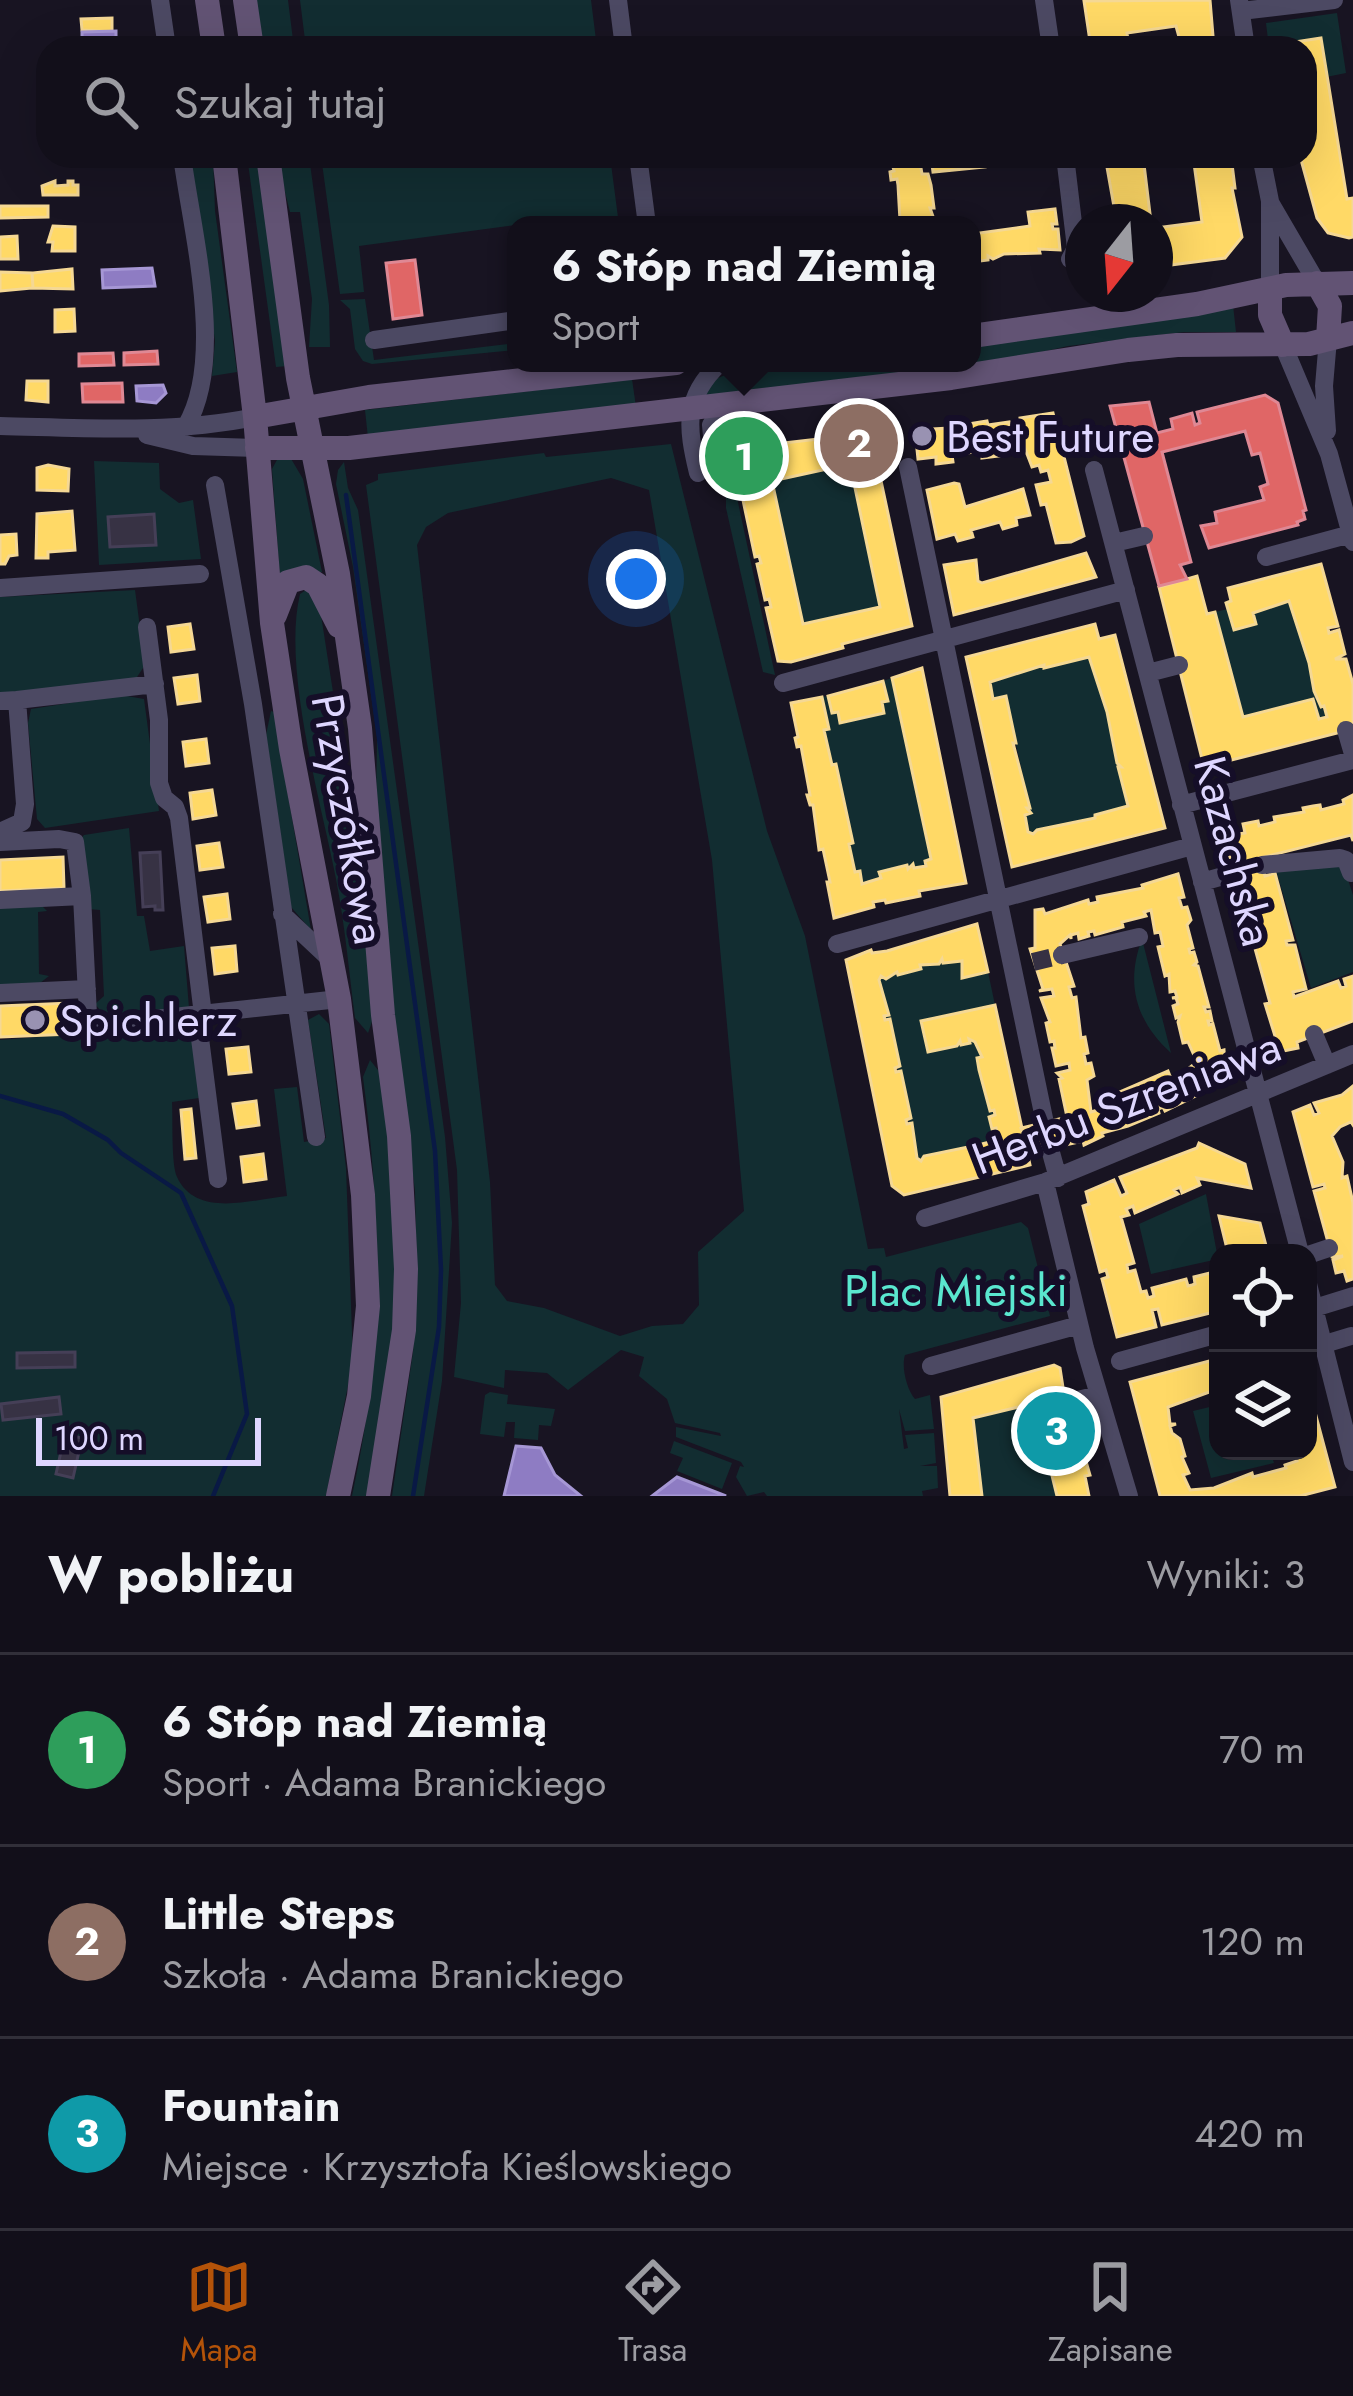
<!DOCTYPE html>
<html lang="pl">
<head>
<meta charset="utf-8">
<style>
	:root { --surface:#120f1a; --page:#1f1d27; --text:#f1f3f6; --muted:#9c9ca2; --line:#312f39; --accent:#b45309 }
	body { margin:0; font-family:Jost,sans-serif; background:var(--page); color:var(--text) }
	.controls { position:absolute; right:36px; bottom:36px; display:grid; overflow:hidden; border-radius:24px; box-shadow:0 12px 48px #0002 }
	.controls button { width:108px; height:108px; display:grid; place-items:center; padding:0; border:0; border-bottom:3px solid var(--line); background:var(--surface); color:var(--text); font:60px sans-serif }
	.compass { position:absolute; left:1065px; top:204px; width:108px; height:108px; border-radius:50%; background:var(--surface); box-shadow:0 12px 48px #0002; rotate:197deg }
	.scale { position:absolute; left:36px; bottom:30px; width:225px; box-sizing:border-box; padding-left:12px; border:6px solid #ded6ff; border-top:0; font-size:33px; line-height:42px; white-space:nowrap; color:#ded6ff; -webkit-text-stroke:9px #150e28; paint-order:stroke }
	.you { position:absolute; left:636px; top:579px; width:42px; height:42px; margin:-30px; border:9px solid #fff; border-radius:50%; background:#1a73e8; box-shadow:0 0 0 18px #1a73e833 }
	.badge { display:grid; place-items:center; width:78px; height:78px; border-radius:50%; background:var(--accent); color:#fff; font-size:39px; font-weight:700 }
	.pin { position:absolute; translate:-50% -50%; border:6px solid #fff; box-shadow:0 3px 12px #0006 }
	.popup { position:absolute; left:507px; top:216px; width:474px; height:156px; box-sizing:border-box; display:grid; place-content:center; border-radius:24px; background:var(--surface); filter:drop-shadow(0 3px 9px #0005); font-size:39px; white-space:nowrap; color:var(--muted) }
	.popup b { font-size:45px; color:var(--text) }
	.popup::after { content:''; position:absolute; left:50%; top:100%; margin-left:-24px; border:24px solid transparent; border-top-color:var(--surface) }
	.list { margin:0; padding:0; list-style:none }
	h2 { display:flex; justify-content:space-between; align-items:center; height:156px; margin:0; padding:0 48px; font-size:51px }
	h2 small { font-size:39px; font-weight:400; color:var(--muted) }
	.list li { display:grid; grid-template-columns:78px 1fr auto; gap:36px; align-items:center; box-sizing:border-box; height:192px; padding:0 48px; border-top:3px solid var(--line) }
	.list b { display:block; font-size:45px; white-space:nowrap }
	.list p { margin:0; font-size:39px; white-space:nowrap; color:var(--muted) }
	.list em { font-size:39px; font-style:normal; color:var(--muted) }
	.icon { flex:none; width:66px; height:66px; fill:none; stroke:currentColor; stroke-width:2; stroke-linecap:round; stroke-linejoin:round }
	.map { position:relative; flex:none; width:1353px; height:1496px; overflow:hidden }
	.search { position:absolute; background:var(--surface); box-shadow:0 12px 48px #0002; left:36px; right:36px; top:36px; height:132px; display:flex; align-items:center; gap:30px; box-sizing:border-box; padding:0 42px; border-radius:36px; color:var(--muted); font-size:45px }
	.sheet { height:732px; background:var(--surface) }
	nav { display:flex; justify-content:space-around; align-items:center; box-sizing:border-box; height:168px; border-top:3px solid var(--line); background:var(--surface); font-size:33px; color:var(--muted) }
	nav a { display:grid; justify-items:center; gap:6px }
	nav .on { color:var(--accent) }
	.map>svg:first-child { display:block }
	.green { fill:#122d31; fill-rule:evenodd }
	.homes { fill:#ffd966; stroke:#f5d894; stroke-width:3; fill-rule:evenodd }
	.shops { fill:#e06666; stroke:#df8894; stroke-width:3 }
	.offices { fill:#8e7cc3; stroke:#a697d5; stroke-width:3 }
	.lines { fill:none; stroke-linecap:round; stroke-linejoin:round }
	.stream { stroke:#091945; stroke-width:4.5 }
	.building { fill:#373244; stroke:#453f57; stroke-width:3 }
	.minor-tunnel { stroke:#363143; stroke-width:18; stroke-dasharray:18 9; stroke-linecap:butt }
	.minor { stroke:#4c4963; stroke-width:18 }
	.major { stroke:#625374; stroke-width:24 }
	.poi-dot { fill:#9992b2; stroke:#150e28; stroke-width:4.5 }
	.labels { text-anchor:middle; stroke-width:12; stroke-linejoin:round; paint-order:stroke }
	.poi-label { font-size:45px; fill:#ded6ff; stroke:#150e28; text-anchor:start }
	.street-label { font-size:45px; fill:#ded6ff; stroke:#150e28 }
	.park-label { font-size:45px; fill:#5ae7cf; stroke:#150e28 }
</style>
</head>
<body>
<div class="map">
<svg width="1353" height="1496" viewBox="0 0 1353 1496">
	<rect width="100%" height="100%" fill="#181422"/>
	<path class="green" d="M254,0H288L294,48H261Z
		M300,0H591L597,48H306Z
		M1337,13L1346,73L1326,77L1320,38L1269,48L1266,23Z
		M190,156H213L215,211L237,372L212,376L215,341Z
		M247,156H260L288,366L276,367Z
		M276,156H309L329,305L330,347H309L312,299L300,212H290Z
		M321,156H610L619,225H516L359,246L364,292L340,294Z
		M365,299L374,360L516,343V350L372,364L363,361L355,349L350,309L340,300Z
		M1233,305L1236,332H1184L1068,346L988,364L704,399V392L718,378L730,373L810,363H972V344Z
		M632,379L636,407L368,438L365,410Z
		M671,444L767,831L805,936L868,1249L884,1248L886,1257L1021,1222L1028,1228L1050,1316L905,1355C901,1367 907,1390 915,1399L930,1395L934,1429L905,1431L899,1409L904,1449L908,1448L905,1435L934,1433L936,1463L920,1466H937L938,1488L922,1491L923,1496H939H767L764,1492L747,1496L736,1477L740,1466L744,1467L741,1462L676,1437V1427L721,1436L720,1433L675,1423L667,1399L639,1376L644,1357L621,1350L568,1390L547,1373L505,1370L504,1388L454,1377L461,1303L457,1170L366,485L378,480V474L544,453L546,457ZM611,478L649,490L712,860L744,1211L698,1252L699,1305L683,1324L652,1326L620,1336L544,1308L507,1301L495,1285L490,1182L417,545L426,527L448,513Z
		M726,451H727L775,675L763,672L726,508Z
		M290,457L303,479L322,572L280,579L272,469L278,458Z
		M94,461L159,463L160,489L179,503L193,500L201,559L99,565Z
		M344,462L348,488L358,510L445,1137L452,1223L442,1381L424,1496H392L413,1352L417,1279L415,1191L393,1014L376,805L377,737L353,567L336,484L338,470Z
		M850,464L880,607L803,624L772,481Z
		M135,590L145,665L133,683L0,695V597Z
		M306,590L311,591L321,615L364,891L374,1016L368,1033L355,1018C349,972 345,925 336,879C321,801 282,669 300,594Z
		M1289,601L1309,663L1314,691L1327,717L1319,719L1312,699L1243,717L1215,612L1228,609L1234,630L1256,624L1253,613Z
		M1089,657L1108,716L1128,806L1095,814V818L1037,830L1033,834L1028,832L1025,815L1030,807L1005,696L993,699L990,682L1044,665L1045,668Z
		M892,678L931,859L926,866L880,872L881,878L862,884L860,872H855L849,844L853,842L836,765H832L824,730L828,728L822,697L828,696L832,713L838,712L840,723L866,718L868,715L884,713L882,702L887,700L883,681Z
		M121,695L144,699L159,811L45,828L37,819L28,723L31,709Z
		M271,711L274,712L311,930L291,907L266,735Z
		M129,828L137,916H144L150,951L184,946L189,1008L105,1016L95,1004L104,996L100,910L88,909L80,840L84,835Z
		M1343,864L1353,895V972L1311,988L1275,867Z
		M39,903L47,911L38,912L39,974L49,976L40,983L0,985V905Z
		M1142,939L1171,1053C1136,1021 1125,984 1142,939Z
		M942,959L962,961V977L988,972L995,1005L921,1022L962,1044L969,1043V1039L975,1042L978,1052H981L982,1057L977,1058L990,1110H994L998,1140L973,1146L969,1151L968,1147L925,1156L921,1161L917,1158L912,1123L907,1124L911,1118L901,1072H896L900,1066L890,1020H885L884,1016L889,1014L879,980L881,976L887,978L897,972L899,975L920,969V965L938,964Z
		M319,1014L329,1024L346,1168L353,1360L326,1496H0V1040L191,1025L199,1098L172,1102C173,1119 171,1164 177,1177C196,1218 250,1200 287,1196L274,1089L297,1087L304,1142L326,1138L308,1020Z
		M370,1060L382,1075L393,1154L397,1301L370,1496H352C384,1351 382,1223 363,1077Z
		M1206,1194L1218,1259L1151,1274L1139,1224Z
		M490,1392L508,1395L507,1404L555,1409L551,1426L539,1425L538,1440L514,1438L515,1422H506L504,1437L480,1434L485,1395Z
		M1033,1398L1057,1496H982L973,1418L1026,1405V1400Z
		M1218,1405V1451H1270L1274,1463L1211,1478L1193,1411Z
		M674,1441L732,1463L722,1489L677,1471L683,1458L670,1453Z"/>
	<path class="homes" d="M1210,0L1214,48H1182L1176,26L1127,33L1129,48H1091L1084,1Z
		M112,18V32L82,30L81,19Z
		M1321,38L1347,199L1353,198V237L1349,238L1328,233L1317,218L1300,156H1305V48H1283L1282,44Z
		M888,156H919L922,174H928L931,185L934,208H930L936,225H897L900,221L898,185L897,179L891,180L890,172L894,171L892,163L889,162L893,161Z
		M931,156H983L985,167L933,172Z
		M1105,156H1143L1151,222H1113L1116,218Z
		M1193,156H1231L1235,188H1232L1242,237L1225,258L1155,267V228L1202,222Z
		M55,181V186L68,185V181H73V185H78V195H43L42,186Z
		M0,206H48V217L0,218Z
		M1055,209L1057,224H1052L1053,229H1058L1060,250L1039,249L1040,253L1004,254L993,259L988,256V260L972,262V234L1030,226L1028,212Z
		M53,226L75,227V251H52L53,242H48Z
		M17,236L18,259H0V237Z
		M72,269L73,289L33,288L32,273Z
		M0,272L32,273L33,288L0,291Z
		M74,309L75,331L55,332V310Z
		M27,381H48V402L26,400Z
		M1053,413L1084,536L1071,542L1056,543L1046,504L1041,505L1036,485L1051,482L1048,470L1041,472L1039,465L1032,467L1022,441L1020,418Z
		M987,421L988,425L1009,422L1012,448L998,450L999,456L982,458V451L952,455L953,462L936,464V457L918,459L915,430L968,427V424Z
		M880,432L886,460L877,462L912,626L842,644L843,648L791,662L778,661L766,608L771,607L769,599L765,600L757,564L761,563L759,556L755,557L740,486L745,485L743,480L739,481L732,449ZM850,464L880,607L803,624L772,481Z
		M48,465L69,469L68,491L37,490V468Z
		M954,483L959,484L965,507L1023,489L1030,515L1016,518L1017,525L1003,529L1000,522L971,530L973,537L958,541L955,534L937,539L927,490Z
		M72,511L75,550L48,552V558H36L37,514Z
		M16,534L17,555L9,556L5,564H0V535Z
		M1086,553L1096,577L954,615L944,565L976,560L978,581L982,583Z
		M1321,564L1338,626L1328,628L1329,633L1339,630L1345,654L1335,659H1346L1353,684V729L1204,767L1159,587L1197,576L1207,614L1215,612L1243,717L1313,699L1319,719L1327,717L1324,706L1321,707L1314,691L1309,663L1289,601L1253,613L1256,624L1234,630L1226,603L1231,601L1228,588Z
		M190,624L194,649L171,652L168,627Z
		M1095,624L1099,639L1115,635L1165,828L1012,867L966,657ZM1089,657L1107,712L1117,763L1121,767H1118L1128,806L1095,815V818L1037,830L1033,834L1028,832L1025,815L1031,813L1027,808H1030L1013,743H1016L1006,696L993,699L990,682L1044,665V668Z
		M922,668L966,883L919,891L920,896L886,903L885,900L873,902L874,907L834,918L827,882H830L823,849L819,850L813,805H810L807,795H810L801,746L797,747L795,738L798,737L791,703L822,697L829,729L824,730L832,765L836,764L853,843L849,844L855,872L860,871L862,884L868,882L881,878L879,872L907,865L908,869L913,864L914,868L926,866L925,861L931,859L892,678Z
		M197,675L200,701L178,704L174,678Z
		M883,681L888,701L882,702L884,713L840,723L838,712L832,713L828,696Z
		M206,739L209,763L186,766L183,742Z
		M212,790L216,815L193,819L190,793Z
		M1353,795V841L1351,835L1260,858L1265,876L1275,873L1293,940L1286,941L1287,945H1295L1306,989L1293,992L1294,997L1338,981L1341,988L1346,986L1344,979L1353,976V1021L1297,1042L1298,1048L1278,1052L1270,1039L1275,1036L1265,1004L1270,1003L1224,836L1245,833L1243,824L1258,821L1259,826L1275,822L1274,817L1304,812L1303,808L1313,806L1320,805L1321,810L1344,804L1343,800Z
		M219,843L223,867L200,870L197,846Z
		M63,857L64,888L0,891V860Z
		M1178,874L1184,897L1179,898L1182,908L1187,907L1191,920L1187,925L1193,948L1189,949L1190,953L1194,952L1197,962L1194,965L1198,966L1209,1007H1204L1206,1012L1210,1011L1212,1021H1208L1209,1025L1213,1024L1220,1051L1224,1050L1226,1081L1165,1111L1163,1107L1158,1109L1159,1113L1128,1126L1102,1133L1103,1136L1084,1145L1083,1141L1070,1144L1063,1118L1067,1117L1059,1079L1062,1078L1057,1073L1070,1070L1069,1063L1056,1066L1052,1048H1055L1054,1041L1050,1042L1046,1023L1050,1022L1041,998L1054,996L1052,989L1039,991L1043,989L1030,949L1035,948V910L1043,909L1045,914L1088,900L1089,904L1098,902L1097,897L1143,888L1142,885ZM1151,910L1155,933L1160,932L1163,946L1158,947L1165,976L1169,974L1170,992L1175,991L1177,997L1172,998H1176L1178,1004L1173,1006L1176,1018L1180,1016L1178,1022L1183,1043L1188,1042L1197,1062L1172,1081L1168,1071L1115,1094L1118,1101L1114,1105L1091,1112L1087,1080L1094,1076L1091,1063L1086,1064L1084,1054L1088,1053L1085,1037L1081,1038L1076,997L1072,998L1069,987L1074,986L1060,944L1070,935L1071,939V935L1078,933L1079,939L1089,936L1088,932L1094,931L1095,935L1123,927L1122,922L1146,916L1144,912Z
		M227,894L230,919L208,922L204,897Z
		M977,924L988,972L962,978V961L943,963L942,959L939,964L920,965L921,969L898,975L897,972L886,979L881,976L879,980L889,1015L884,1016L885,1020L890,1019L900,1066L895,1068L896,1072L901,1071L911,1118L906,1120L907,1124L912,1123L917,1158L921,1161L924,1156L968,1147L969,1151L973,1146L998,1140L996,1128L992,1129L989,1117L995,1115L994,1110L990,1111L979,1070L977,1058L982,1057L975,1042L969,1039L970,1043L961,1045L960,1041L957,1046L928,1052L921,1021L995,1005L1030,1165L904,1195L892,1186L846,960L871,950L872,953L887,951Z
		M235,946L237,971L215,974L212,948Z
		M70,1003L71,1034L0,1037V1006Z
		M248,1047L251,1072L229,1074L226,1049Z
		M1353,1086V1125L1351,1122L1340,1127L1332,1136L1343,1162L1342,1178L1347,1176L1353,1203V1279L1347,1281L1344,1271L1336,1273L1333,1260L1343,1256L1332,1257L1314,1191L1325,1188L1324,1184L1313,1187L1293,1112L1310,1105L1314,1115L1319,1113L1314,1103L1342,1095Z
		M256,1101L259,1125L237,1128L233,1104Z
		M191,1109L196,1158L185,1159L181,1110Z
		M1063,1118L1070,1144L1028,1155L1021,1128Z
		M1199,1143L1245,1164L1251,1188L1197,1178L1200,1185L1182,1193L1180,1187L1174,1190L1178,1194L1135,1213L1133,1206L1126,1209L1129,1215L1121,1217L1134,1263L1127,1265L1128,1272L1135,1270L1141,1292L1146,1291L1148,1298L1154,1296L1152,1288L1186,1279L1188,1286L1192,1285L1195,1284L1194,1277L1218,1271V1311L1162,1325L1158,1309L1152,1310L1156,1327L1117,1337L1102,1279L1108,1277L1106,1270L1100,1272L1083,1206L1089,1204L1086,1192L1114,1180L1121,1196L1127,1193L1120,1177L1197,1148Z
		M263,1154L266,1179L244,1182L241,1157Z
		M1219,1216L1260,1223L1268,1253H1228Z
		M1217,1359L1218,1394L1213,1395L1212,1391L1168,1407L1170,1424H1176L1170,1426L1172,1433L1180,1439L1185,1456L1182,1457L1189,1473L1183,1475L1190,1490L1214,1488L1252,1473L1253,1477L1286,1468L1285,1465L1297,1461L1295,1453L1308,1451V1386L1335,1487L1300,1496H1160L1130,1382Z
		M1054,1365L1060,1368L1066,1407L1071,1406L1076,1424L1071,1425L1073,1430L1074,1436L1078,1434L1090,1475L1085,1476L1089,1496H1057L1033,1398L1026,1400L1027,1405L973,1418L982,1496H950L941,1397Z"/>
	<path class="shops" d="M415,260L422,315L393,319L386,263Z
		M157,351L158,364L124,365V353Z
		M113,353L114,365L79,366V354Z
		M122,383L123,402H83L82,384Z
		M1265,395L1278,403L1306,510L1303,511L1305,519L1297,522L1298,525L1209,548L1201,526L1217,523L1215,512L1264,500L1260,487L1268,484L1260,453L1252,455L1245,431L1162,452L1191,562L1180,565L1187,579L1159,586L1110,406L1149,402L1157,433L1173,429L1171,419L1192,413L1195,425L1200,423L1197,412Z"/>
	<path class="offices" d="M116,31V43L82,44V32Z
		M152,268L155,286L103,288L102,270Z
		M163,385L166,393L156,403L137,401L136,386Z
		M516,1446L541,1448L555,1475L581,1496H504Z
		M677,1477L726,1496H652Z"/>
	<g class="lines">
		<path class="stream" d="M346,495L435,1151L441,1270L439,1327L413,1496
			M0,1096L63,1114L108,1140L121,1153L181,1193L232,1306L247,1414L213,1496"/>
	</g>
	<path class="building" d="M154,514L156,545L110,547L108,517Z
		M160,852L163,910H155V906L143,907L140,853Z
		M75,1352V1367L17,1368V1353Z
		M59,1397L61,1414L3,1420L1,1404Z
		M65,1434L82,1438L73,1478L56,1474Z"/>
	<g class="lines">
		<path class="minor-tunnel" d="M1033,962L1062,955"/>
		<path class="minor" d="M160,0L167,48
			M618,0L624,48
			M1044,0L1051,48
			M1239,0L1246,48
			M1241,11L1334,0
			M182,156C192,232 226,359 186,426
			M638,156L647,225
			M1065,156L1076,248L1070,259
			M1261,156L1270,201V289
			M1271,204L1317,283
			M374,340L516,320
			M1283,345L1329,454L1353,542
			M0,426C85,428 172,434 255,417
			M1327,431L1324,386L1328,339
			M147,435L193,446L257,448
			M908,467L1045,1123
			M715,470L711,425L723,404
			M1094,470L1300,1253
			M698,473C687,427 683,398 720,363
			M215,485L253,704L316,1137
			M1114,543L1144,536
			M1266,557L1351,534
			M0,588L200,574
			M147,627L159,720V783L164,798L175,807L179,818L203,1015
			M1148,673L1179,665
			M783,683L1126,590
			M17,700L155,684
			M0,701L17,700L25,804L22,822L0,832
			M1346,730L1353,754
			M1181,805L1353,760
			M0,842L59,839L75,842L82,896
			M1262,865L1340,858L1346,860L1351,873
			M1202,882L1234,873
			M0,900L82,896L88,1015L99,1025L339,999
			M282,914L331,960
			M837,944L1192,846
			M1062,955L1139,937
			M0,993L87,989
			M197,1015L218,1179
			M1314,1034L1327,1065
			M1050,1149L1058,1178
			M1045,1182L1085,1348L1129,1496
			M925,1218L1045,1182L1353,1054
			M1308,1255L1329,1248
			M1308,1284L1353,1462
			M1308,1310L1353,1296
			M1308,1349L1351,1336
			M1120,1361L1218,1334
			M931,1366L1079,1325
			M1070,1402L1098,1395"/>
		<path class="major" d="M207,0L214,48
			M245,0L252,48
			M224,156L255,417L272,623L291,749L339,999L363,1195L368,1306L359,1396L338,1496
			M268,156L298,378L338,574L360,728L383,1015L399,1136L406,1269L404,1330L378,1496
			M1317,283L1330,306L1328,339
			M1270,289V315L1283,345
			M972,336L1197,304L1286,285L1353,283
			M255,417L369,397L676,363
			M257,448H349L951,378L1128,350L1177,345L1309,344L1353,333
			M275,615L288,582L306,577L318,585L339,626"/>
	</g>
	<g class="poi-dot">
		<circle cx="922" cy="436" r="12"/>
		<circle cx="35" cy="1020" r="12"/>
	</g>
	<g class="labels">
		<g class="poi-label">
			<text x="946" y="452">Best Future</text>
			<text x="59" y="1036">Spichlerz</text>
		</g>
		<g class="street-label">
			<text transform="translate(349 819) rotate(80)" y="16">Przyczółkowa</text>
			<text transform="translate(1234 851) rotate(75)" y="16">Kazachska</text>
			<text transform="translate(1126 1102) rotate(-21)" y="16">Herbu Szreniawa</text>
		</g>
		<g class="park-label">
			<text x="956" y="1306">Plac Miejski</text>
		</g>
	</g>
</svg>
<div class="controls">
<button><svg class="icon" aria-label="locate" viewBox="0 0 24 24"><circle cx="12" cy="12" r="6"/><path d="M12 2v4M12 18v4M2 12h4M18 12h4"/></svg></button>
<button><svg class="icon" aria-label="layers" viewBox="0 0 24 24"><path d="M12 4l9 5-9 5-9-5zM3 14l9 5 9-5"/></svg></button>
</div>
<svg class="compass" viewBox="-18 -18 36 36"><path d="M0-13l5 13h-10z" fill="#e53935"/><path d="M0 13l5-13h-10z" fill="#9c9ca2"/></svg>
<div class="scale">100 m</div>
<div class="you"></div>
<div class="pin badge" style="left:744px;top:456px;background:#2e9e5b">1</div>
<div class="popup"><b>6 Stóp nad Ziemią</b>Sport</div>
<div class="pin badge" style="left:859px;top:443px;background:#8d6e63">2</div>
<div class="pin badge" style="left:1056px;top:1431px;background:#0f9aa8">3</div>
<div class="search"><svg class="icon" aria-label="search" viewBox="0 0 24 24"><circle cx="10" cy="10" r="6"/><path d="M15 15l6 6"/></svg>Szukaj tutaj</div>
</div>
<section class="sheet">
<h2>W pobliżu<small>Wyniki: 3</small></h2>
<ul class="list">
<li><span class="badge" style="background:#2e9e5b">1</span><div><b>6 Stóp nad Ziemią</b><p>Sport · Adama Branickiego</p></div><em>70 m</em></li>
<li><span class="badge" style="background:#8d6e63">2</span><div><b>Little Steps</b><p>Szkoła · Adama Branickiego</p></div><em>120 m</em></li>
<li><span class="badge" style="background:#0f9aa8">3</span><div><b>Fountain</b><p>Miejsce · Krzysztofa Kieślowskiego</p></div><em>420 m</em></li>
</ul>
</section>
<nav>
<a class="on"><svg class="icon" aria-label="map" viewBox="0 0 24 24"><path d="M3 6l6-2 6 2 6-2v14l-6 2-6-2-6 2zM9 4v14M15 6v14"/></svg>Mapa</a>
<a><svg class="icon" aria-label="directions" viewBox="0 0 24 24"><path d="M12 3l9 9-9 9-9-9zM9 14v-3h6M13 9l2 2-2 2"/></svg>Trasa</a>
<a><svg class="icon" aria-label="saved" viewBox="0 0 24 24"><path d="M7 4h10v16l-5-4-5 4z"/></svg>Zapisane</a>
</nav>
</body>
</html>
